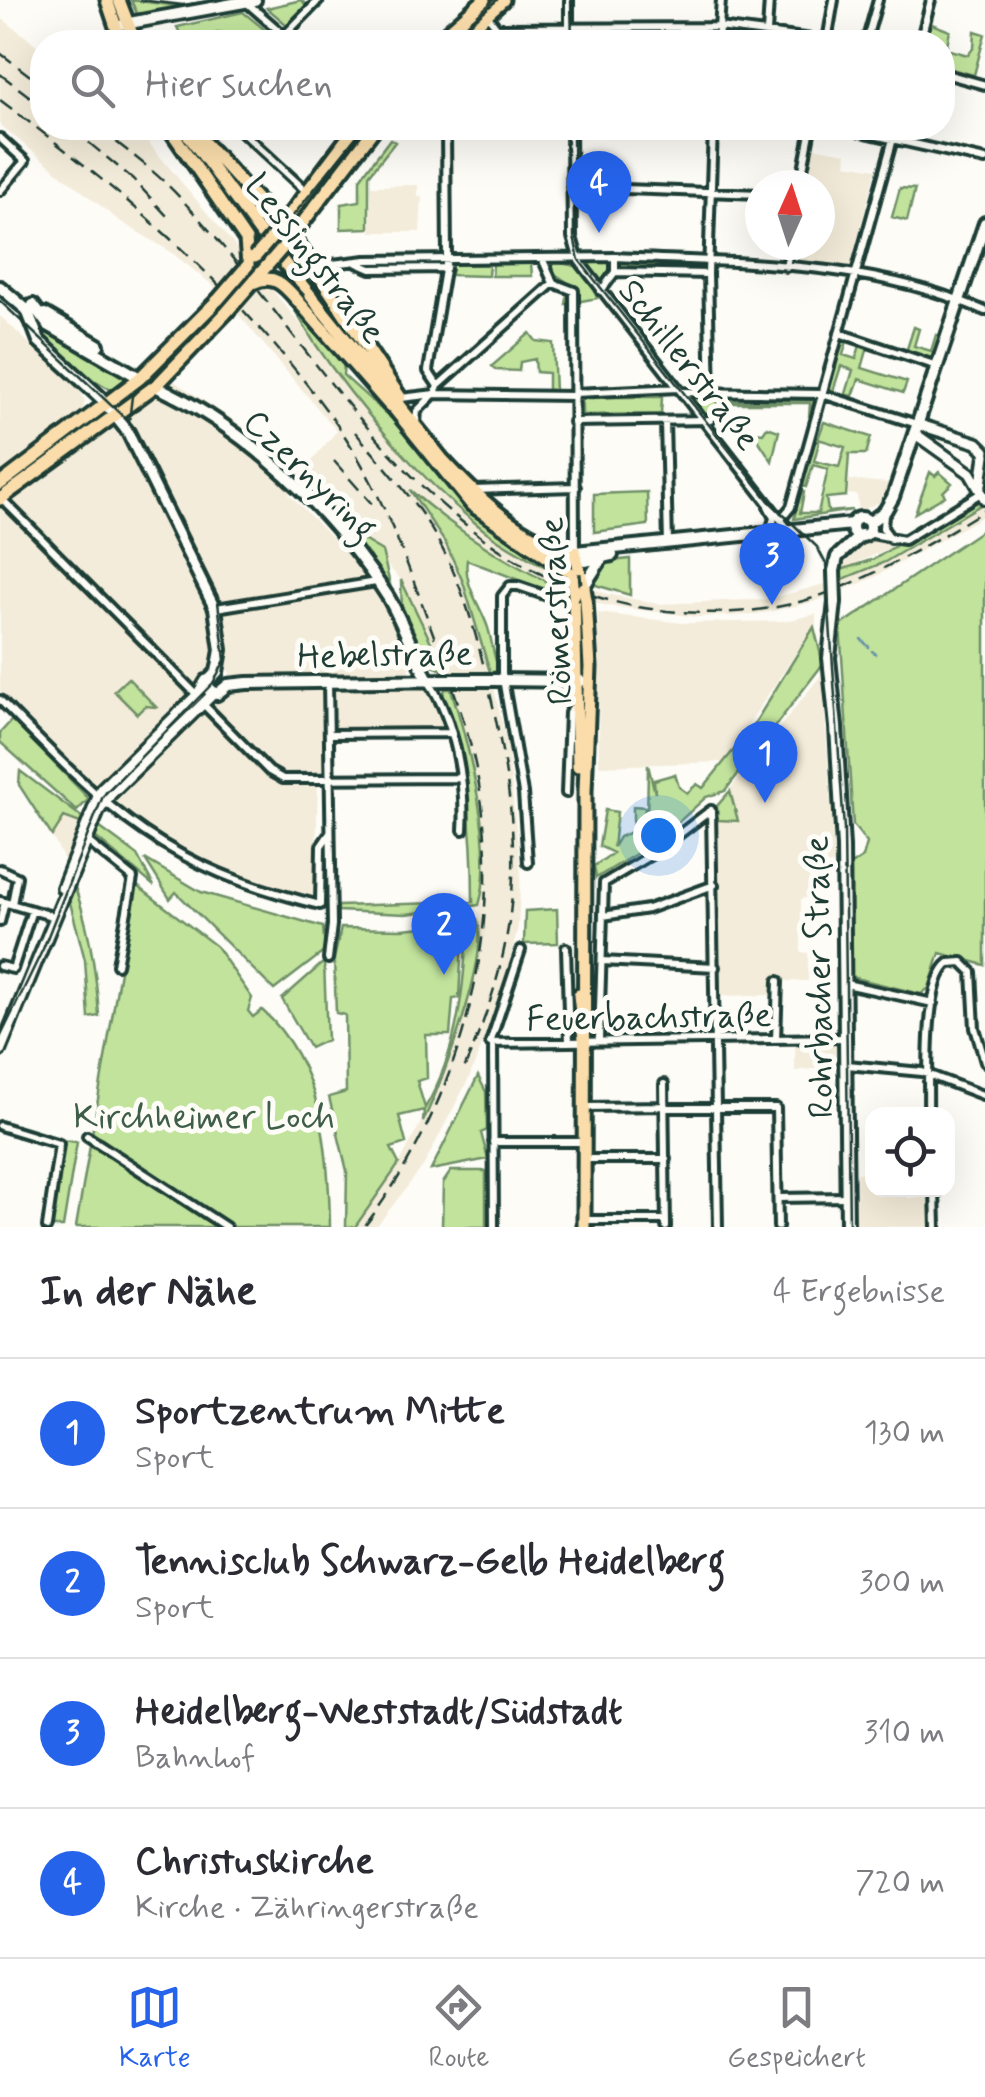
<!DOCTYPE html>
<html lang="de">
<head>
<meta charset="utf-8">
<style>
	:root { --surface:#fff; --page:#f2f2f3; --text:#2b2b33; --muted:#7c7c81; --line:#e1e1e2; --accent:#2563eb }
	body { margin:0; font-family:Mynerve,sans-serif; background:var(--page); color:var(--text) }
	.controls { position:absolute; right:30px; bottom:30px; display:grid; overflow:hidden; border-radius:20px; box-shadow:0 10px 40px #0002 }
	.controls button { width:90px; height:90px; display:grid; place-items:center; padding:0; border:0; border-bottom:2px solid var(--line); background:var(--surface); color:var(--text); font:50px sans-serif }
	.compass { position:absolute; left:745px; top:170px; width:90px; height:90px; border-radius:50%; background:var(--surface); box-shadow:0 10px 40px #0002; rotate:3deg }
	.you { position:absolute; left:658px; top:835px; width:35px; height:35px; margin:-25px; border:8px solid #fff; border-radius:50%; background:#1a73e8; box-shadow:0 0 0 15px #1a73e833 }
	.badge { display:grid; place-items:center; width:65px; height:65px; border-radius:50%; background:var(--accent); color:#fff; font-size:32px; font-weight:700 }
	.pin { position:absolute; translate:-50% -82px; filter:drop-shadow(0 2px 5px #0008) }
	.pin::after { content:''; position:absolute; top:52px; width:35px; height:30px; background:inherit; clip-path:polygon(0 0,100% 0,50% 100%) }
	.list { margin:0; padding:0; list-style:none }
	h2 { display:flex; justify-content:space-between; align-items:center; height:130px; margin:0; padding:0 40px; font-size:42px }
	h2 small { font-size:32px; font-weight:400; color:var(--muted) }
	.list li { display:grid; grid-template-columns:65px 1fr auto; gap:30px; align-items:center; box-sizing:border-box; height:150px; padding:0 40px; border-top:2px solid var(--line) }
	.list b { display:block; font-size:38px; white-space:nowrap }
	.list p { margin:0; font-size:32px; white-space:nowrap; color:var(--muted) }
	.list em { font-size:32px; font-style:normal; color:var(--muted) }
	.icon { flex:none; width:55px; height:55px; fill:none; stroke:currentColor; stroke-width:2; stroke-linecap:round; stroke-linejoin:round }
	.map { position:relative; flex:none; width:985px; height:1227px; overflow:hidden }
	.search { position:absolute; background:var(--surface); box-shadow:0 10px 40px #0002; left:30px; right:30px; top:30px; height:110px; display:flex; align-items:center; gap:25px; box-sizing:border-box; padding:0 35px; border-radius:40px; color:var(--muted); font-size:38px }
	.sheet { height:730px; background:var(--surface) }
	nav { display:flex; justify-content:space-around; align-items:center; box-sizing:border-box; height:140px; border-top:2px solid var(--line); background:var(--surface); font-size:28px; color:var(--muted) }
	nav a { display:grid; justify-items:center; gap:5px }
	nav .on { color:var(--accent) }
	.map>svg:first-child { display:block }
	.built { fill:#f4ecda }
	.green { fill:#c1e39c; stroke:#709068; stroke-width:2.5 }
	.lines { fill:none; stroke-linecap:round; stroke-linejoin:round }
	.stream { stroke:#6893a8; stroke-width:2.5 }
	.minor-casing { stroke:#1f3d34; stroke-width:14 }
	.tertiary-casing { stroke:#1f3d34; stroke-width:16 }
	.secondary-casing { stroke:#1f3d34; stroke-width:18 }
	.primary-casing { stroke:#1f3d34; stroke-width:19 }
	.minor { stroke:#fdfcf7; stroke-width:6 }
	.tertiary { stroke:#fdfcf7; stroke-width:9 }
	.secondary { stroke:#fdfcf7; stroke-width:10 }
	.primary { stroke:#faddab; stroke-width:11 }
	.tram { stroke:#1f3d34; stroke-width:2.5 }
	.rail { stroke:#1f3d34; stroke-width:2.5; stroke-dasharray:15 8; stroke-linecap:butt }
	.secondary-bridge-casing { stroke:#1f3d34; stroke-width:18; stroke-linecap:butt }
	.primary-bridge-casing { stroke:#1f3d34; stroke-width:19; stroke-linecap:butt }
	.secondary-bridge { stroke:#fdfcf7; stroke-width:10 }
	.primary-bridge { stroke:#faddab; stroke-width:11 }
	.labels { text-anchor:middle; stroke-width:10; stroke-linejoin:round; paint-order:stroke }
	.street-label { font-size:35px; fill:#1f3d34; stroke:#fdfcf7 }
	.park-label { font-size:35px; fill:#3f5e49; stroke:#fdfcf7 }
</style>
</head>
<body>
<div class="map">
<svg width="985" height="1227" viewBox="0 0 985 1227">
	<rect width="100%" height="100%" fill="#fdfcf7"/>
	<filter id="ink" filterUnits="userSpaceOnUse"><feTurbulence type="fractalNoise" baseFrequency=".01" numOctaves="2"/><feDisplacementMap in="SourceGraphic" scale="20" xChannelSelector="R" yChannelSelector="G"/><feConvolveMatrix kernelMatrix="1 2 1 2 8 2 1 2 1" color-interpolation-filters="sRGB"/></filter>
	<g filter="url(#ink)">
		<path class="built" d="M0,17L42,49V128H136L449,501L487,532L563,576L607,594L659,604L770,599L854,576L985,503V515L873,578L814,602L753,615L697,617L603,605L563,589L512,564L414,494L446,544L463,582L490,672L507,743L521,874L518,927L501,997L469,1078L424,1165L376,1227H355L399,1164L438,1090L470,986L479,937L481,829L460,717L445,671L401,580L301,475L289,494L365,572L409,654V672L246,680L231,677L227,667L215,663L203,673L191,697L94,786L0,691V504L174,381L235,421L300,474L337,431L216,288L171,252L118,220L0,125Z
			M811,147L847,153L846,164L876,169L850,268L789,261L792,245H820V185H804Z
			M418,185V197H422L420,232H371V186Z
			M0,316L81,392L85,402L79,417L0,472Z
			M849,480L890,483L888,498L859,512L857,495L848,494Z
			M866,539L894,546L841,570L854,550Z
			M598,613L683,623L786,621L816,614V623L723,762L599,766Z
			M822,674L835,864L810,865L809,897L801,899V952L808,953V981H776L775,995L718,996L715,808Z
			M323,689L325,770L318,777L315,899L245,882L168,846L110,802L204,710L253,759L259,755L210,705L232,690Z
			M427,689L438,708L443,730L334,729L336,690Z
			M64,816L83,825L67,866L52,836Z
			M795,1044H839V1066L795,1071Z
			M857,1173H872V1190H906L907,1198L931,1196V1227H856Z"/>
		<path class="green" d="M131,0L186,7L242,0L139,19Z
			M301,0L308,6L287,25L267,8Z
			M243,12L275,38L270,42C249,43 234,34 217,32L208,42H157L182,37L177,27Z
			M929,23L950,31L946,49L968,55L974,47L975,31L985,34L974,75L943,67L942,42H924Z
			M390,139L395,142L369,175V228L341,229V204L360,201V179Z
			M900,188L915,189L907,221L892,217Z
			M294,248L393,391L286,257Z
			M584,258L613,259V271L595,293L597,298L566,304L570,284L555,274L551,261L575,266Z
			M620,261L698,262V270L620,269Z
			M531,263L532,276H492L493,264Z
			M452,264H489L488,276L451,275Z
			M278,286L344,362L343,375L392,419L460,502L510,541L559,569L563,576C536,562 508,548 484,530C423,482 357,406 314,342C301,322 294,306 278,286Z
			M36,326L45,334L49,332L128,376L113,391L96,381L91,385L41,340Z
			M914,327L919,329L914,346L931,351L936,335L941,337L933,360L906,352Z
			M530,333L536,341L553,343L555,392H548V373L536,372L535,359L520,362L519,371L496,370L492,366Z
			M842,339L847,341L843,355L856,359L860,345L868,347L862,368L907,382L903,393L859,379L853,396L846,394L853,370L841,366L833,391L828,390Z
			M685,393L715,396V401L814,400L809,417L810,403H717L715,420L707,421Z
			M582,397H662L661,414L582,415Z
			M824,422L871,437L866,454H849L846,496L826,498L828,512L852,510L794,519L801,491L804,492L800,513H818L828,469L813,465L806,487L802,486L815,441L819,442L814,461L839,467L845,447L818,439Z
			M749,426L755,432L763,433L767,427L779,431L772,461Z
			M930,472L935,476L939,472L952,483L943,492L945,496L915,513Z
			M300,475L360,538L382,551L393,597L351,537Z
			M410,490C456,530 507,564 563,589L552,593L467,560C463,585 482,608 488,628C492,641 493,654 498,667L495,672H490L463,582L446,544Z
			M647,492L648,525L594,532V494Z
			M977,496L982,504L885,562L841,580V570L874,559Z
			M985,528V965L940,953L929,988L921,994L851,977V865L863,857L867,843L853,825L840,626Z
			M630,559V595L592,584L603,562Z
			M401,580L445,671L428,664L402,612Z
			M814,627L823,664L725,791L706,797L659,840L596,878L594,866L613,853L599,846L605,810L617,812L613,847L619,837L633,831V806L645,807L643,826L647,823L648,765L655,793L654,780L675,774L679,787L687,793L697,784L703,788L753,726Z
			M128,678L156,707L145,706L137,714L114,691Z
			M445,689H451C468,742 496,851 479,905L406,914L338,911V906L473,902C473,829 466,762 443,694Z
			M12,720L89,799L77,811L0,742V733Z
			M20,771L83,818L80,823L64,817L52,836L19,785Z
			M730,791L738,821L718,820L717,806Z
			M99,827L137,855L154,886L94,836Z
			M145,859L201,892L323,927L325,951L274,990L176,892L170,899Z
			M72,879C89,924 96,968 99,1016L89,1018L85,960L67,891Z
			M135,884L216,946L252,998L248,1011L253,1017L262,1010C323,1065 329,1151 330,1227H76Z
			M557,909L558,943L524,944L525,911Z
			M477,919C491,958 441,1083 423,1122L424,1110L399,1116L406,1143L391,1148L399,1164L355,1227H346L347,1171L329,1097L346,1092L345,1015L336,1013L334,959L341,928L403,929L463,923L459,998L453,999L450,1035H426L427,1078L417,1081L425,1108C458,1052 465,986 467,921Z
			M324,962L327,1040L310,1048L282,999Z
			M478,1076L486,1092L487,1130L481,1133L488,1159L431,1170Z
			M60,1140L77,1142L63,1227H50L63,1151Z
			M451,1171H486V1227H442L443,1183Z"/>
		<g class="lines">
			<path class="stream" d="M861,639L869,647
				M872,651L876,654"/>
			<g class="minor-casing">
				<path id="minor" d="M569,0V42
					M246,2L292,42
					M487,15L497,28L719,27L835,42
					M767,32L769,0
					M827,41L834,0
					M278,42L319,0
					M718,42L721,0
					M866,42L878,0
					M920,42L931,0
					M942,73L985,85
					M238,128L307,192
					M571,128L572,237L579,261L788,529
					M843,128L985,160
					M0,138L25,161
					M800,185L811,128
					M571,187L760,194
					M0,191L25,161
					M542,258L553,283L574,291L575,552
					M357,263L371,269L446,268
					M315,266L366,260L615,257
					M786,267L790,245
					M708,274L615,272V257C738,263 870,260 985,311
					M331,290V274L337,264
					M601,291L615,272
					M839,333L937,366
					M438,386L553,283
					M683,392L822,394L917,424
					M575,393L678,388
					M435,394L438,386L428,371L447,258L446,128
					M711,394L708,274L713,128
					M401,398L435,394L575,396
					M573,422L710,420
					M665,422L668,544
					M416,423L417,411L434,394
					M473,490L576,487
					M1,498L197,695
					M768,506L774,518L770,531
					M884,514L883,528L891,539
					M782,518L791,507L896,128
					M867,533L904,540L981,493
					M216,608L376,582
					M429,682C455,721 466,784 463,830
					M0,700C111,813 161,866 320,905L321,846L330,833
					M203,704L269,771L283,779L460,778
					M329,734L450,733
					M566,793L569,713L576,703
					M87,841L133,878L117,965
					M528,863L523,793L502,673V596L510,586H518L574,605
					M0,869L17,877L12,904
					M0,901L52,916
					M603,916L648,909L714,885
					M0,922L5,902
					M566,948L569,1042
					M521,950L490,1043L846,1038
					M328,959L332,925L328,683
					M602,961L715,967
					M0,966L13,969L32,910
					M846,984L933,1003
					M599,1039L604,883L656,852L711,810L718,1227
					M776,1039L778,981
					M493,1043L494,1227
					M847,1065L922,1072L985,1096
					M664,1084L666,1227
					M586,1107L665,1106
					M665,1108H776L778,1227
					M928,1114C929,1082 923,982 949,963L962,962L972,972L975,1028L985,1062
					M0,1126L59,1144L47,1227
					M87,1136L226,1227
					M493,1142H583
					M583,1159H666
					M935,1190L936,1227
					M778,1198L847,1197
					M585,1220H666"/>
			</g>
			<g class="tertiary-casing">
				<path id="tertiary" d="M917,424L977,443L985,451
					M914,433L970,473L985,499
					M981,485L985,455
					M62,888L101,789L197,695L206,680
					M0,1051L99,811L111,794L214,693"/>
			</g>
			<g class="secondary-casing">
				<path id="secondary" d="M124,24L255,0
					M0,287L27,310L39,341L100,397L128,432L215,608L221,650L217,672
					M33,305L48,325L140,378
					M45,314L98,345
					M155,386C247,428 334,512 388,597C404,624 413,654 429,681
					M852 527a9 9 0 1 1 18 0a9 9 0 1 1-18 0Z
					M869,523L885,511L893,497L985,223
					M538,546L586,561L612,555
					M574,557L575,552L852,524
					M834,571L837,557L861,535
					M584,586L602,558
					M835,602L829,658L836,727
					M217,672L208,681L209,690L217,694L228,685L247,683L448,680
					M493,680L581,681
					M836,727L843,847L847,1227"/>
			</g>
			<g class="primary-casing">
				<path id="primary" d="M107,0L121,42
					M119,0L135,42
					M436,42L484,0
					M456,42L503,0
					M169,128L246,240L248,265
					M183,128L261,234L442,459C479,499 521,540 575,552L584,588
					M191,128L300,247L400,397
					M278,230L355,128
					M288,242L375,128
					M298,301L390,406
					M388,401L472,505L572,574
					M0,484L140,378L218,300
					M0,499L158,384L225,314
					M574,595L578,766
					M579,995L584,1039
					M584,1227L585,791L590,667L586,600"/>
			</g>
			<use href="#minor" class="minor"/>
			<use href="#tertiary" class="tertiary"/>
			<use href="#secondary" class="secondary"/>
			<use href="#primary" class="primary"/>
			<path class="tram" d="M140,0L183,5L218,0
				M571,0L572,42
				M448,42L497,0
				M573,128L574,237L579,260L769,501L817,547L826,564L844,829L849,1227
				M0,301L129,422L218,602L225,660L213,683L103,796L43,949L0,1038
				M129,422L132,396L214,315L363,128"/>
			<path class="rail" d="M0,53L42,85
				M0,74L42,106
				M0,100C129,197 246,295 340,429C377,483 400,545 423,606C442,659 463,709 475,764C509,924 463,1099 364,1227
				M71,128L133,179L168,217
				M98,128C128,151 158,173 184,202C326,355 436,588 667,611C714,615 764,613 810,599C872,579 929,544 985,510
				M355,432C385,467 416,500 438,541C467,592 480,649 493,706C524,849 523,934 464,1069
				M334,461L372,504"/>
			<g class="secondary-bridge-casing">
				<path id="secondary-bridge" d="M834,571L835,602
					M448,680H493"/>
			</g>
			<g class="primary-bridge-casing">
				<path id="primary-bridge" d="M255,257L276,233
					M253,283C274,272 285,286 298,301
					M218,300L248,265
					M225,314L285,245
					M572,574L574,595
					M584,588L586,600"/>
			</g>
			<use href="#secondary-bridge" class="secondary-bridge"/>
			<use href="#primary-bridge" class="primary-bridge"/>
		</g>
	</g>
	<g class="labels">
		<g class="street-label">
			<text transform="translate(316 258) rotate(52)" y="12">Lessingstraße</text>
			<text transform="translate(690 364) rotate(52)" y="12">Schillerstraße</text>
			<text transform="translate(311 474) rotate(44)" y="12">Czernyring</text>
			<text transform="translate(555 611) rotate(-93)" y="12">Römerstraße</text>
			<text transform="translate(385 654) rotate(-1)" y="12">Hebelstraße</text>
			<text transform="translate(818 977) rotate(-91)" y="12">Rohrbacher Straße</text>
			<text transform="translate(649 1016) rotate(-1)" y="12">Feuerbachstraße</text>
		</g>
		<g class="park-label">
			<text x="204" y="1128">Kirchheimer Loch</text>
		</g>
	</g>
</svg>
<div class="controls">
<button><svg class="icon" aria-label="locate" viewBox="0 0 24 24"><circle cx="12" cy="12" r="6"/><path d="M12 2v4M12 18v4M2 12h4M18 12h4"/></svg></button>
</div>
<svg class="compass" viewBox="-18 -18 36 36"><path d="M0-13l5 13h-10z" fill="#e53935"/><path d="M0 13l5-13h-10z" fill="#7c7c81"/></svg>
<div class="you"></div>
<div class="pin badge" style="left:765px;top:803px">1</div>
<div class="pin badge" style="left:444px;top:975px">2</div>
<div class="pin badge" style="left:772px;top:605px">3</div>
<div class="pin badge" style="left:599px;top:233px">4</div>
<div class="search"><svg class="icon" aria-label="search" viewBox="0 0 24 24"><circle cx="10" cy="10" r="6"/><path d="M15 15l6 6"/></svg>Hier suchen</div>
</div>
<section class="sheet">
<h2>In der Nähe<small>4 Ergebnisse</small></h2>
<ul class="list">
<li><span class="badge">1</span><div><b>Sportzentrum Mitte</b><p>Sport</p></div><em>130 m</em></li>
<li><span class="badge">2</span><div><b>Tennisclub Schwarz-Gelb Heidelberg</b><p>Sport</p></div><em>300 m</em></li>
<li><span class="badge">3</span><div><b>Heidelberg-Weststadt/Südstadt</b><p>Bahnhof</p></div><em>310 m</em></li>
<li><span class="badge">4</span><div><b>Christuskirche</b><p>Kirche · Zähringerstraße</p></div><em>720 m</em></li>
</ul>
</section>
<nav>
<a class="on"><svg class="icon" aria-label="map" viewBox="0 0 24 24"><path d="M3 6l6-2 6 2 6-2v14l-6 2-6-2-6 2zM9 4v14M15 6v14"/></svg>Karte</a>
<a><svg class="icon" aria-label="directions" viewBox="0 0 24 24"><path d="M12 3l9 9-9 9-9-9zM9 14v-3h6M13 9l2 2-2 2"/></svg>Route</a>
<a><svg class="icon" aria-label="saved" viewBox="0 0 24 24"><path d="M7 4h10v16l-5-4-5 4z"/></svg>Gespeichert</a>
</nav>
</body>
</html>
